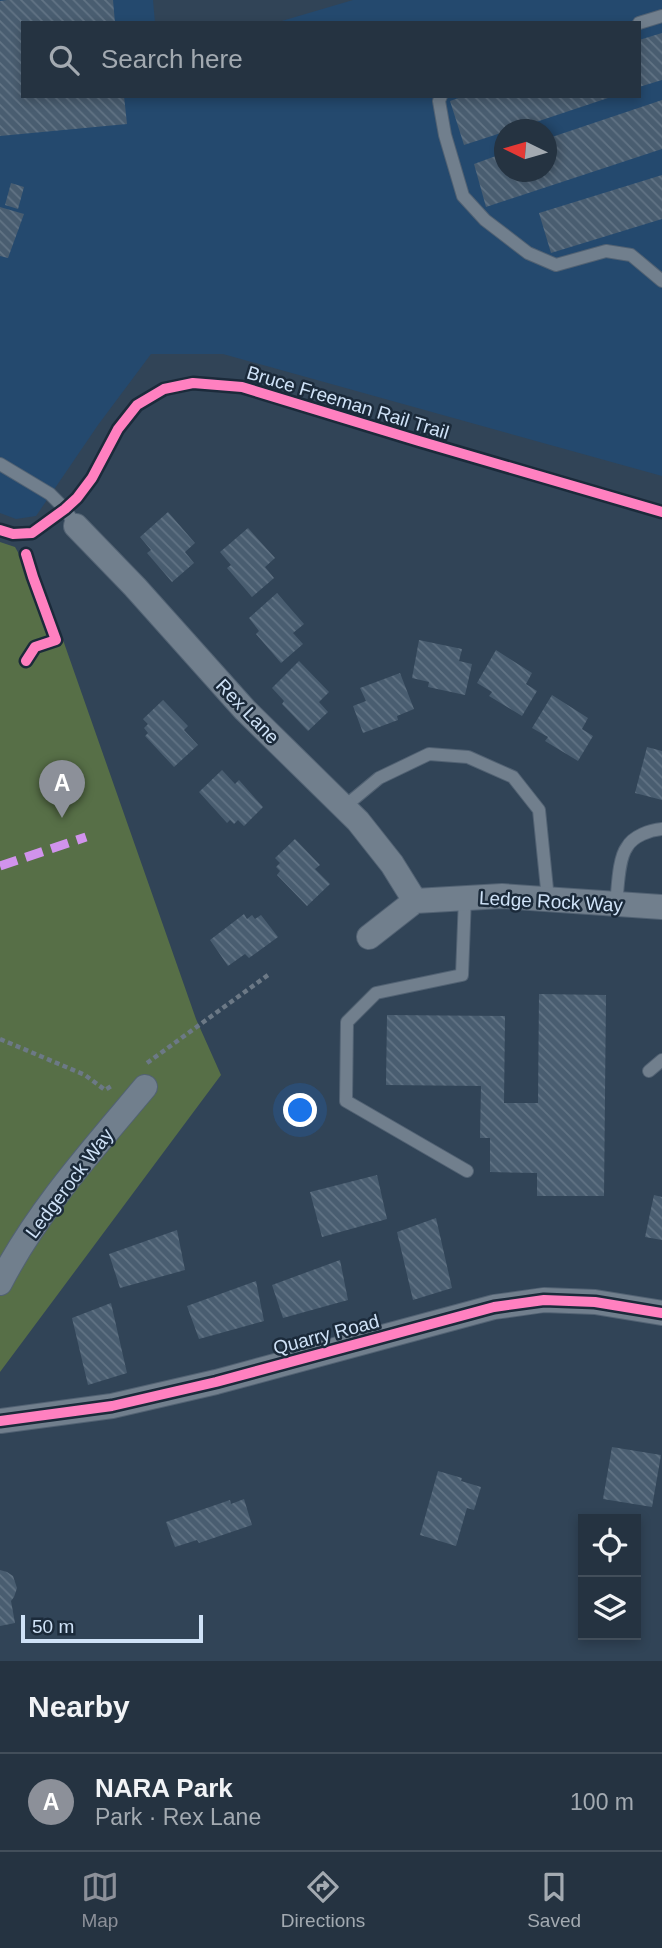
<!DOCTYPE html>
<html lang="en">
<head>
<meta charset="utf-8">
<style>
	:root { --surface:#253341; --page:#313f4c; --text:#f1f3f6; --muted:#a3aab1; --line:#424e5a; --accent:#8c9099 }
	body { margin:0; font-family:Helvetica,sans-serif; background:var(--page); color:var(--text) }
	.controls { position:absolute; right:21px; bottom:21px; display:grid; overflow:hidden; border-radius:0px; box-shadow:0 4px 10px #0003 }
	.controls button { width:63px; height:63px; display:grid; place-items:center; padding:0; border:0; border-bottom:2px solid var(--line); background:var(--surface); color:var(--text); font:35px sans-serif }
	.compass { position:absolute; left:494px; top:119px; width:63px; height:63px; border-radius:50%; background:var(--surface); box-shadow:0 4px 10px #0003; rotate:275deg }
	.scale { position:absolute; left:21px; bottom:18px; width:182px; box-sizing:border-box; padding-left:7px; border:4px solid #cfe2f7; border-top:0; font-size:19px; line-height:24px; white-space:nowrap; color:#cfe2f7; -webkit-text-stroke:5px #1b2a3a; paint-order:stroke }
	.you { position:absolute; left:301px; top:1111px; width:24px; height:24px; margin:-18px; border:5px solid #fff; border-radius:50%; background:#1a73e8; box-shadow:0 0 0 10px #1a73e833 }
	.badge { display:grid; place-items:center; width:46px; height:46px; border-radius:50%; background:var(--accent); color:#fff; font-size:23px; font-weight:700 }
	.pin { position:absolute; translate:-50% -58px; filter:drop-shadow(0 2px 4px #0008) }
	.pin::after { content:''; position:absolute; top:37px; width:24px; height:21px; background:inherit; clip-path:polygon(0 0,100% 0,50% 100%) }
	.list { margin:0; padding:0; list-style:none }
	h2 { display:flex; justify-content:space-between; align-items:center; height:91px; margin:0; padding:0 28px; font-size:30px }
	h2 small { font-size:23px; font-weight:400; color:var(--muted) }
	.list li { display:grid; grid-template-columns:46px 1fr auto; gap:21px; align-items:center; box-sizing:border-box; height:98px; padding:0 28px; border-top:2px solid var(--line) }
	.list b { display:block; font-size:26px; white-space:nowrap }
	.list p { margin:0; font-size:23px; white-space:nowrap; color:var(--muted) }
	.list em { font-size:23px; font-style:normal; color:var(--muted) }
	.icon { flex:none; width:38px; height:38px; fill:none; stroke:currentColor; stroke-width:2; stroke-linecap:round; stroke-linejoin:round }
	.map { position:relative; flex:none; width:662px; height:1661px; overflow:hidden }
	.search { position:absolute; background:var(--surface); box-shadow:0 4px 10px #0003; left:21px; right:21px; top:21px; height:77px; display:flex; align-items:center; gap:18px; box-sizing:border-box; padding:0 24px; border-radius:0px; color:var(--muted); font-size:26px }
	.sheet { height:189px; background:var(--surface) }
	nav { display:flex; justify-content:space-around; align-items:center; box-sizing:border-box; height:98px; border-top:2px solid var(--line); background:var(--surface); font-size:19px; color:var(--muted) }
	nav a { display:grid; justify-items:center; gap:4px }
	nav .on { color:var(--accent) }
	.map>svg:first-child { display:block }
	.built { fill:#24496e; fill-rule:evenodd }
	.green { fill:#576f47 }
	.building { fill:url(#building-back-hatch) }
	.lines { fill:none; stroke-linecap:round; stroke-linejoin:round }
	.lane-casing { stroke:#526273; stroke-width:14 }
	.street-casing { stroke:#526273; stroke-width:26 }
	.path { stroke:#6c7986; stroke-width:4.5; stroke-dasharray:5 3.5; stroke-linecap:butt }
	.lane { stroke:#717f8d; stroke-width:12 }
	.street { stroke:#717f8d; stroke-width:24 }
	.quiet { stroke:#d193ec; stroke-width:9; stroke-dasharray:18 9; stroke-linecap:butt }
	.cycleway-casing { stroke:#1b2a3a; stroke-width:15 }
	.cycleway { stroke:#ff80c0; stroke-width:10 }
	.labels { text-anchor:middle; stroke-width:5; stroke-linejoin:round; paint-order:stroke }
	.street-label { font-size:19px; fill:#cfe2f7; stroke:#1b2a3a }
</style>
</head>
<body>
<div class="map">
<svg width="662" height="1661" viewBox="0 0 662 1661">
	<defs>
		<pattern id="building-back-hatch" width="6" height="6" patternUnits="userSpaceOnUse" patternTransform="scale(1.75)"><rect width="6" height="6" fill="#495d70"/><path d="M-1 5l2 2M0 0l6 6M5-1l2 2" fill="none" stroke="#627485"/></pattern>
	</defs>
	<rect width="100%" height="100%" fill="#314457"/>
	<path class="built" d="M0,0H153L155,23H23V96H639V23H275L353,0H662V476L223,354H151L98,425L36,516L16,519L0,513ZM504,130H546V172H504Z"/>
	<path class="green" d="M0,542L15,547L56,620L196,1019L221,1075L0,1372Z"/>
	<path class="building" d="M7,0H113L115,23H23V96H124L127,124L0,136V1Z
		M662,33V80L639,87V40Z
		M464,96H611V97L512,130H504V132L464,145L450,101Z
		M662,100V149L486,207L474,164L504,153V172H546V139Z
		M662,175V219L551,253L539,213Z
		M11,183L24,187L18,209L5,205Z
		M0,207L24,214L8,258L0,256Z
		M168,512L195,543L185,552L194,563L172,582L147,553L151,550L140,537Z
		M248,528L275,558L265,567L274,578L252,597L227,568L231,565L220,552Z
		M277,593L304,624L293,633L303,644L281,663L256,634L259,631L249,618Z
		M419,640L462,649L459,661L472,664L465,695L428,687L429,682L412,678Z
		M496,650L532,673L526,684L537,691L522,716L489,696L492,692L477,683Z
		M299,661L329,692L319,702L328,712L308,731L282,704L284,701L272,688Z
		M400,673L414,709L397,716L398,720L363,733L353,706L366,701L360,688Z
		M552,695L588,718L582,729L593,736L578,761L545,741L548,737L532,728Z
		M163,700L188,726L184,730L198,745L174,767L145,736L148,733L144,728L148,724L143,719Z
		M647,747L662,751V800L635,793Z
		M222,770L235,784L239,780L263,807L244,826L238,820L234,824L230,820L227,823L199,792Z
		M295,839L320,865L315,869L330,884L307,906L277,875L280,871L276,867L280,863L275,858Z
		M244,914L247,919L252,915L255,919L261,915L278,937L249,958L245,954L228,966L210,940Z
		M539,994L606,995L604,1196H537V1173L490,1172V1138H480L481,1086L386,1085L387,1015L505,1016L504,1103H538Z
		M377,1175L387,1219L322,1237L310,1192Z
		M654,1195L662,1197V1240L645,1237Z
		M436,1218L452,1288L413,1300L397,1232Z
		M177,1230L185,1270L120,1288L109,1254Z
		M340,1260L348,1300L283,1318L272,1285Z
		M256,1281L264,1321L199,1339L187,1306Z
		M111,1303L127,1373L88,1385L72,1318Z
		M612,1447L661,1455L652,1507L603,1499Z
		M438,1471L462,1478L461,1481L481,1487L474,1510L467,1508L456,1546L420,1535Z
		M244,1499L252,1525L199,1543L197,1540L175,1547L166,1522L230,1500L231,1504Z
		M0,1570L7,1572L13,1576L17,1588L14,1597L11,1601L15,1623L0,1626Z"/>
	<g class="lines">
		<g class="lane-casing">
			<path id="lane" d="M639,23L662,16
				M441,96L439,101L445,135L463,196L485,220L528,253L556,265L606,251L631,255L662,281
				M0,464L50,494L65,509L76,526
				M344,807L379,778L429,754L468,757L513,777L539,810L548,899
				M465,897L462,975L376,993L347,1022L346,1101L467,1171
				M616,904C618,889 618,859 627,847C633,836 650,830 662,829
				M649,1071L662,1060"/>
		</g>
		<g class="street-casing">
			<path id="street" d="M76,526L135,587L245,710L358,821L392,864L415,901
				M369,937L415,901L502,896L662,907
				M0,1283C37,1211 93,1149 145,1087
				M0,1421L112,1406L216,1382L494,1307L544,1300L595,1302L662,1313"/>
		</g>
		<path class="path" d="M0,1039L85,1075L105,1090L113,1085
			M147,1063L268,975"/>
		<use href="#lane" class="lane"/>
		<use href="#street" class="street"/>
		<path class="quiet" d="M0,866L86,837"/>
		<g class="cycleway-casing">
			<path id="cycleway" d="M0,530L13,534L32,533L65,509L77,498L92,478L118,429L137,405L164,389L193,383L242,387L419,441L662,512
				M26,661L35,647L56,640L33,577L26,554
				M0,1421L112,1406L216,1382L494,1307L544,1300L595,1302L662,1313"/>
		</g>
		<use href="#cycleway" class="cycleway"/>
	</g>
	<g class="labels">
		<g class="street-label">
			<text transform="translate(348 402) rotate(17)" y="7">Bruce Freeman Rail Trail</text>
			<text transform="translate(248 711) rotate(46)" y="7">Rex Lane</text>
			<text transform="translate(551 901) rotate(3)" y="7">Ledge Rock Way</text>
			<text transform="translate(69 1183) rotate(-53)" y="7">Ledgerock Way</text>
			<text transform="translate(326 1334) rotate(-15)" y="7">Quarry Road</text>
		</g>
	</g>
</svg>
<div class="controls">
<button><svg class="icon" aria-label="locate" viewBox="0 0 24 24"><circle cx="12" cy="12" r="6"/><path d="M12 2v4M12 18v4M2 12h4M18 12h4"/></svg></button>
<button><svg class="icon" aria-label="layers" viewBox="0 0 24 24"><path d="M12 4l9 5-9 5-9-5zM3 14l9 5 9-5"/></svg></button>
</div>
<svg class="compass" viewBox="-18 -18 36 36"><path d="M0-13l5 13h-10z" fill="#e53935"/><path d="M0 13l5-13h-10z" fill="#a3aab1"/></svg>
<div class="scale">50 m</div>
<div class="you"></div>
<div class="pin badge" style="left:62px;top:818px">A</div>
<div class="search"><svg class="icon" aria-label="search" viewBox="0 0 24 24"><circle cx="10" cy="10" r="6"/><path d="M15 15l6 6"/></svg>Search here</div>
</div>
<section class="sheet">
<h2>Nearby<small></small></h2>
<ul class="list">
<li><span class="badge">A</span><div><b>NARA Park</b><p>Park · Rex Lane</p></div><em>100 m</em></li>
</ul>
</section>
<nav>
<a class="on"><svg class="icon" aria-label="map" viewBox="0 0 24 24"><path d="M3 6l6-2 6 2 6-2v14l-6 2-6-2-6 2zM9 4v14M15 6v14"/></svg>Map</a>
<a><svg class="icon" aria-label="directions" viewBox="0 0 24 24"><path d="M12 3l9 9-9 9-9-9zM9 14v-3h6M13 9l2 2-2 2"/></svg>Directions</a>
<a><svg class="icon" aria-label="saved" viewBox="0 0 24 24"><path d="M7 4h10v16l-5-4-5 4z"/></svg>Saved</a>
</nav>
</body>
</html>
